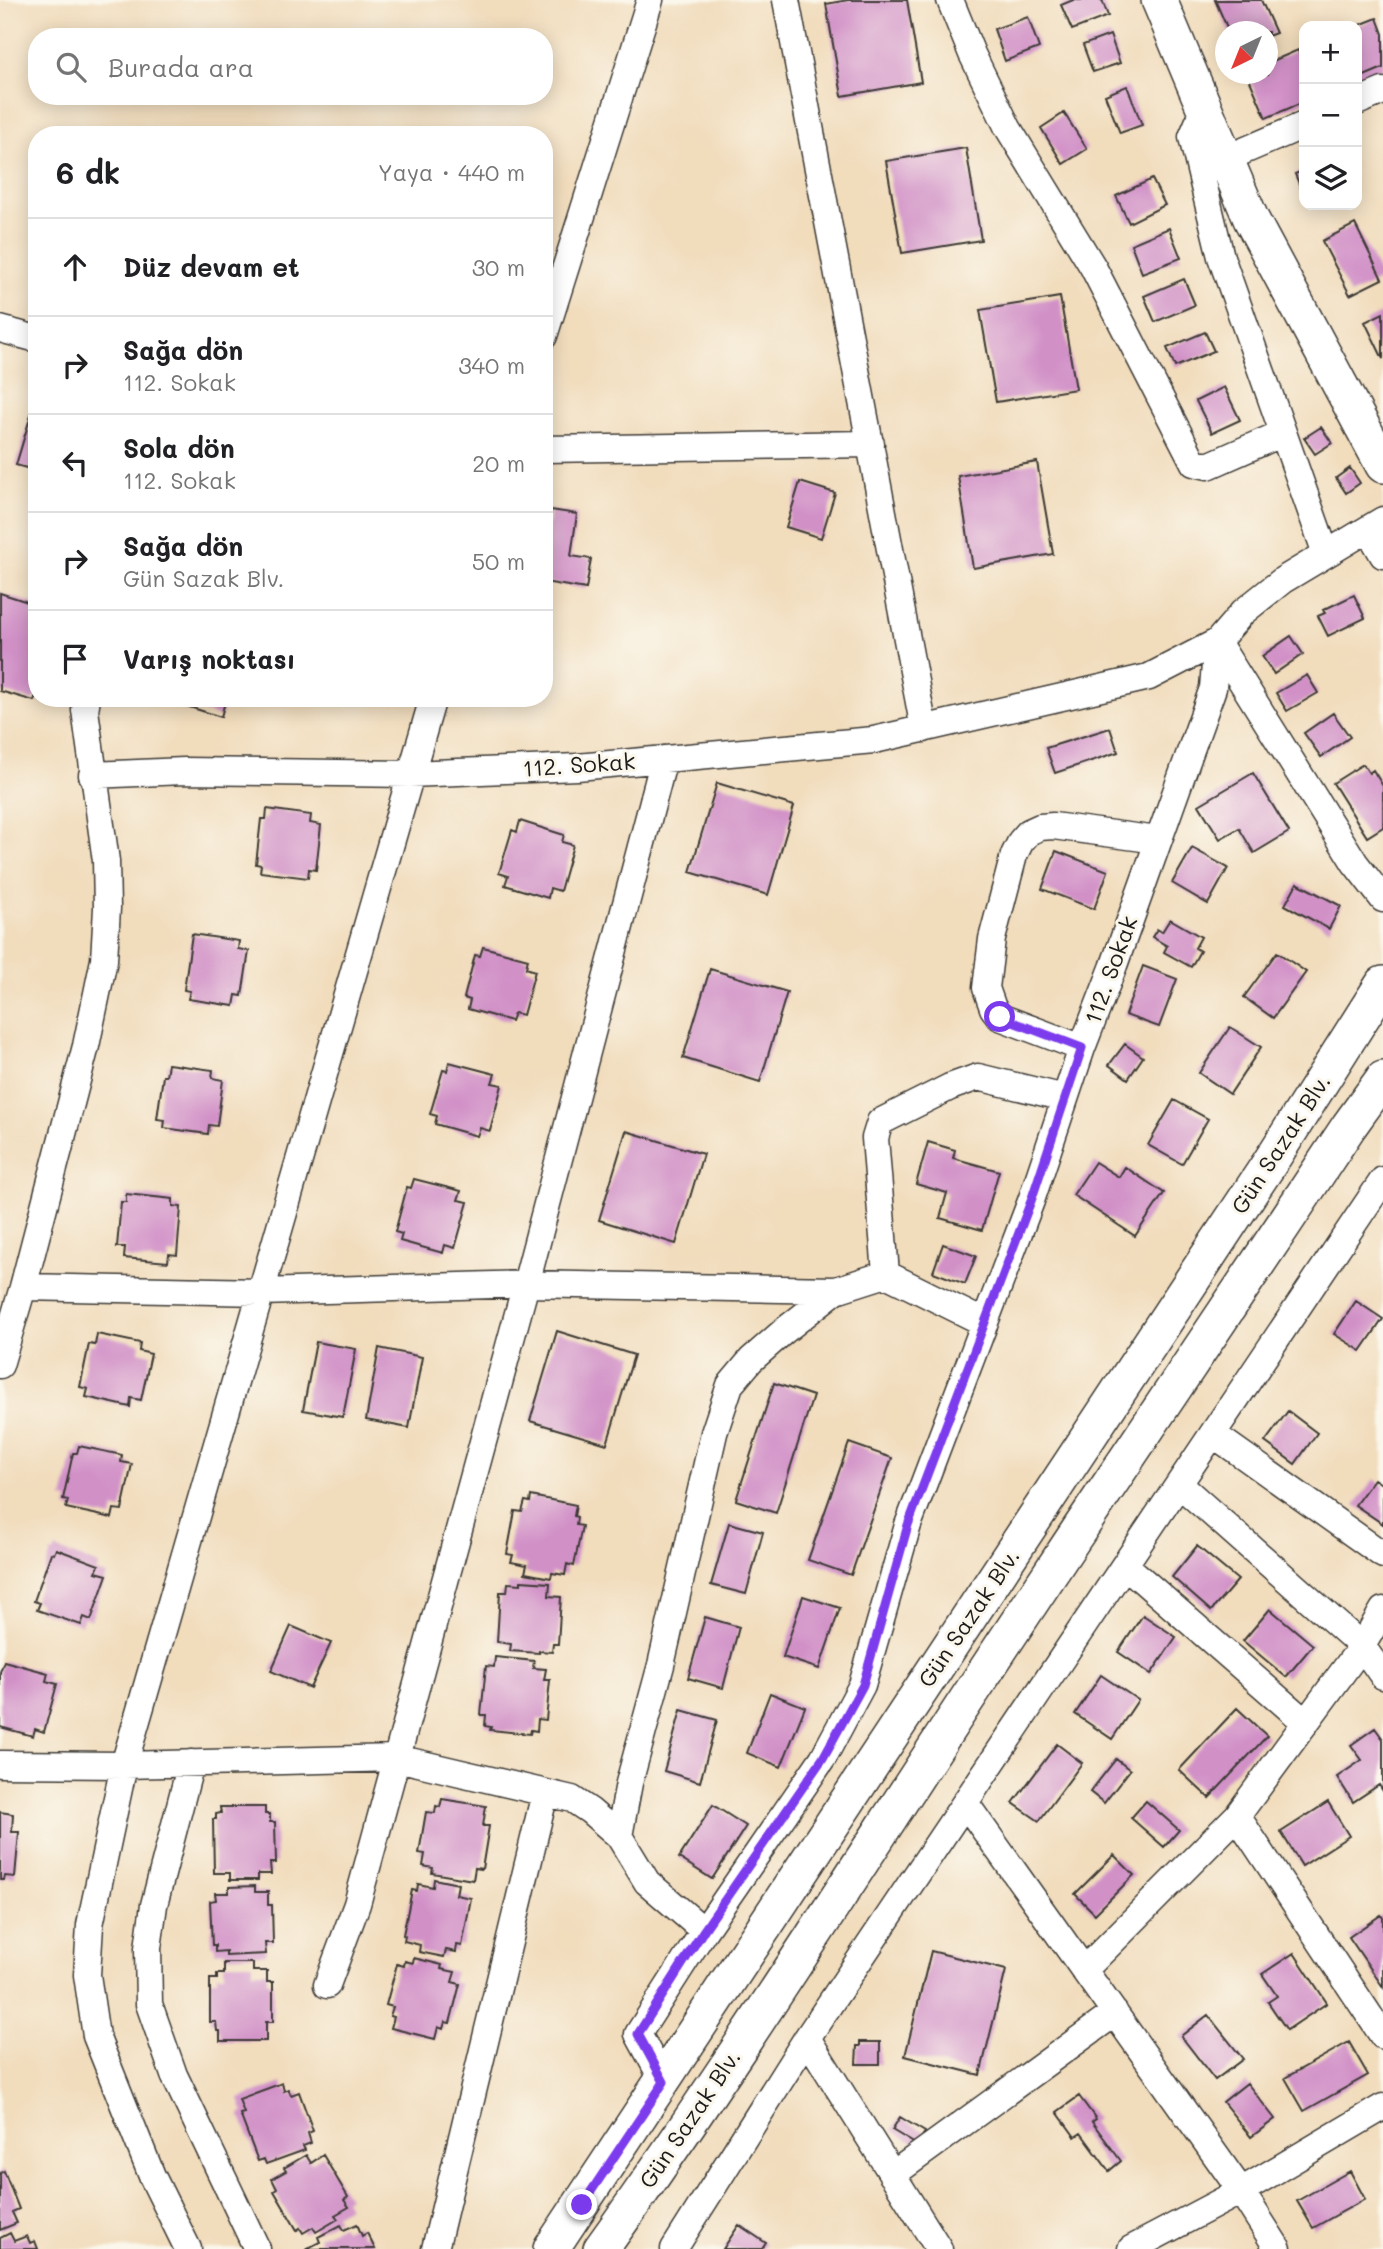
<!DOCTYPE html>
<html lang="tr">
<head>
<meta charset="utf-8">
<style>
	:root { --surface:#fff; --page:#f6f6f6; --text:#202124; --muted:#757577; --line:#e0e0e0 }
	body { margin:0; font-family:Mali,sans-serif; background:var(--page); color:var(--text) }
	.controls { position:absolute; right:21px; top:21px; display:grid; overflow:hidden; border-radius:14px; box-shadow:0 4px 18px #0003 }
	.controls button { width:63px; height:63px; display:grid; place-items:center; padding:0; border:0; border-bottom:2px solid var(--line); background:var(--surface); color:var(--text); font:35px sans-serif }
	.compass { position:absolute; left:1215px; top:21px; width:63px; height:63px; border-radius:50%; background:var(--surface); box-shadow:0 4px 18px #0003; rotate:223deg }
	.stop { position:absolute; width:21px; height:21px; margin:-16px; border:5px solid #7c3aed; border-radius:50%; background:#fff }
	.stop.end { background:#7c3aed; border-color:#fff; box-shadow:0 2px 7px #0008 }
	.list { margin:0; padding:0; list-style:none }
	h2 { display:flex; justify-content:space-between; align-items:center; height:91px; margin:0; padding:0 28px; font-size:30px }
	h2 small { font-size:23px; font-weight:400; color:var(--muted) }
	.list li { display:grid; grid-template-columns:46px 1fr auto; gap:21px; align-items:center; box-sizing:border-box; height:98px; padding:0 28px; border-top:2px solid var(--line) }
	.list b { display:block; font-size:26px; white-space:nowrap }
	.list p { margin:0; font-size:23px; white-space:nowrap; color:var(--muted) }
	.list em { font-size:23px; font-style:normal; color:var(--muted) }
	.icon { flex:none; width:38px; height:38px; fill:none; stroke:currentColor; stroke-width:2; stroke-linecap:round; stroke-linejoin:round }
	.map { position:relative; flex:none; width:1383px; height:2249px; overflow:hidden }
	.search { position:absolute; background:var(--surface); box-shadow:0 4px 18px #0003; left:28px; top:28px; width:525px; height:77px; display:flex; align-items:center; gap:18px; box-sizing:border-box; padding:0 24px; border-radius:28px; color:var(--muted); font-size:26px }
	.panel { position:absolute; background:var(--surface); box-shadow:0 4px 18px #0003; left:28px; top:126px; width:525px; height:581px; border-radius:28px }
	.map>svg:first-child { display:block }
	.building { fill:#d191c7 }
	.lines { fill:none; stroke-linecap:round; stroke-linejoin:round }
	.minor-casing { stroke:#3c3934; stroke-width:29 }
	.major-casing { stroke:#3c3934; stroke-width:38 }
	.minor { stroke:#fff; stroke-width:26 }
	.major { stroke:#fff; stroke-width:35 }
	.route { stroke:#7c3aed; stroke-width:9 }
	.labels { text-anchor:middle; stroke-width:6; stroke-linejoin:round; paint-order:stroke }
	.street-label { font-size:23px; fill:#1c1c1c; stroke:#fbf7ec }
</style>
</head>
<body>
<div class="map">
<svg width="1383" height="2249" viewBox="0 0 1383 2249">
	<rect width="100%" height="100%" fill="#fbf7ec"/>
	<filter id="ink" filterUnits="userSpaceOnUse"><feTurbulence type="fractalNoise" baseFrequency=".0143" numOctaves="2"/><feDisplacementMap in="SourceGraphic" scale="14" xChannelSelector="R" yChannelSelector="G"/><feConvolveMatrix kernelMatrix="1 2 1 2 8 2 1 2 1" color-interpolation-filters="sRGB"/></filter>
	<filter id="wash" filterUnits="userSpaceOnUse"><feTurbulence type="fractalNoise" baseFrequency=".00686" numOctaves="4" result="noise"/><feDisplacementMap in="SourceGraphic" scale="28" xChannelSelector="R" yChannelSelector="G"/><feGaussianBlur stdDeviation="1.57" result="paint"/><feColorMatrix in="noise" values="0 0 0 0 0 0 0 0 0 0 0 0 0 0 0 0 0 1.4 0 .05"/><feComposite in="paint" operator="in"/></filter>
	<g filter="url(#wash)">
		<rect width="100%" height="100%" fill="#f1dcbc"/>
		<g id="blocks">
			<path class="building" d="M848,0H907L921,82L842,96L826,4Z
				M1073,0H1102L1108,16L1072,30L1061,5Z
				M1215,0H1261L1276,33L1268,36V32H1229Z
				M1028,17L1039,48L1005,61L994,29Z
				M1377,18L1383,34V68L1357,79V26Z
				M1110,35L1120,63L1093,72L1083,45Z
				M1298,50L1304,66V102L1266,118L1247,74H1268V63Z
				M1127,86L1142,125L1120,133L1105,95Z
				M1064,113L1087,149L1063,164L1041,128Z
				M966,148L981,240L902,253L886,161Z
				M1304,170V196L1295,174Z
				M1152,179L1165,205L1129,223L1116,196Z
				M1355,224L1382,279L1350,295L1322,241Z
				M1169,228L1181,258L1142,273L1131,244Z
				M1184,279L1195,305L1155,322L1144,296Z
				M1060,297L1076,389L996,402L980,310Z
				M1383,313V359L1365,322Z
				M1205,332L1214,351L1175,367L1167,348Z
				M1224,387L1240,420L1212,433L1196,401Z
				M36,398H37V471L16,465Z
				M1321,427L1332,443L1315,454L1304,438Z
				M1037,462L1053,554L973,568L958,476Z
				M1350,468L1360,483L1346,493L1336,478Z
				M800,482L835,493L821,538L786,527Z
				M551,510L577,514L571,556L591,559L586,589L544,582V549Z
				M0,593L37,605V692L34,701L0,691Z
				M1354,595L1365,618L1328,636L1318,616L1325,613L1323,610Z
				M1291,636L1303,654L1274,674L1262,656Z
				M1307,675L1318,693L1287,711L1276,693Z
				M161,698H226L221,717Z
				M1333,713L1350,737L1321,757L1304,733Z
				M1110,728L1118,752L1055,773L1046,748Z
				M1363,764L1369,773L1373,770L1383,786V827L1367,837L1333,783Z
				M1253,773L1289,832L1254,853L1239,828L1220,839L1199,805Z
				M717,783L794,806L768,895L690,872Z
				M267,809L311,815L310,823L321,825L316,870L309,869L308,878L260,872L261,865L256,864L261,819H266Z
				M520,821L564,835L562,842L573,845L560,891L550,888L548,898L505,885L508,876L499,873L512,830L517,832Z
				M1192,848L1228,868L1208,904L1172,883Z
				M1056,851L1108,871L1094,909L1042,889Z
				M1297,883L1341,906L1329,929L1285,905Z
				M1170,919L1201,937L1195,948L1200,951L1191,967L1164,952L1167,946L1152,937L1157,929L1162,932Z
				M192,934L239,941L238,949L249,951L242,996L236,995L234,1006L188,999L190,991L184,990Z
				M483,947L528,959L526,968L535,971L523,1015L514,1013L511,1021L468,1009L470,1000L464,998L475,955L480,956Z
				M1277,952L1306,972L1273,1018L1244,997Z
				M1143,966L1177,979L1159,1027L1125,1015Z
				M710,969L787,992L760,1082L683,1058Z
				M1230,1027L1261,1047L1230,1094L1199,1073Z
				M1125,1044L1143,1057L1128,1079L1109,1065Z
				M449,1062L495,1074L492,1083L502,1085L490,1131L480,1128L477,1136L435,1124L437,1116L430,1114L443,1070L447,1071Z
				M168,1064L213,1070L212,1078L223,1080L217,1126L209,1125L208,1134L164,1128L165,1120L157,1119L163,1076H166Z
				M1174,1100L1208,1119L1182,1164L1148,1145Z
				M626,1131L703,1154L676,1244L599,1220Z
				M928,1142L955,1150L953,1158L999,1171L982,1230L940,1218L947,1193L916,1184Z
				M1095,1162L1119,1177L1125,1167L1164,1193L1135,1236L1073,1195Z
				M414,1179L461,1191L458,1200L468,1202L455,1248L445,1245L443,1253L400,1241L402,1234L395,1232L407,1187L411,1188Z
				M126,1194L173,1199V1206L181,1207L177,1255L169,1254L168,1262L124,1258L125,1247H117L121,1202H126Z
				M943,1244L976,1256L965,1284L933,1272Z
				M1356,1301L1383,1319L1361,1351L1334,1334Z
				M557,1331L634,1355L607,1444L530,1421Z
				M97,1334L140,1343L139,1351L151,1354L141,1400L131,1398L130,1407L86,1397L88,1389L80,1387L89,1344L95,1345Z
				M316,1342L356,1349L343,1417L303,1410Z
				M379,1348L422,1357L409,1428L366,1420Z
				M774,1383L813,1396L776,1513L736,1500Z
				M1288,1411L1317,1433L1295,1464L1265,1442Z
				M849,1443L892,1458L851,1575L808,1560Z
				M79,1446L122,1455L121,1462L132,1464L122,1510L114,1509L112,1518L66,1508L68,1500L63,1499L73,1453H77Z
				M1374,1479L1383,1485V1524L1355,1505Z
				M531,1496L576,1505L574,1516L577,1517L576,1525L582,1526L574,1566L567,1564L565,1575L552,1573L551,1578L525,1573L527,1565L511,1562L513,1555L507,1554L515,1511L522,1512L525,1501L530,1502Z
				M729,1523L763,1532L746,1594L711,1585Z
				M1197,1546L1238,1580L1211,1611L1172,1577Z
				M56,1549L99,1565L96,1572L107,1575L91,1620L84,1617L81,1625L37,1610L40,1603L34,1601L51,1553L54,1554Z
				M521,1581L550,1583L549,1596L561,1597L558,1644H553L552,1652L539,1651V1653L510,1651L511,1644L497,1642L500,1592H507L508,1583L521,1584Z
				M803,1596L840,1608L819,1669L783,1657Z
				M1270,1609L1313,1645L1286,1677L1243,1641Z
				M1143,1615L1176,1637L1151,1674L1118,1652Z
				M705,1617L739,1627L723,1688L688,1678Z
				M291,1626L331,1643L310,1688L271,1671Z
				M495,1657L534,1661L533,1668L546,1669L544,1680H550L546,1720L538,1719L537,1731L531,1730L530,1734L490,1730L491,1727L485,1726L486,1715H481L486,1666L494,1667Z
				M4,1661L48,1673L46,1681L57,1684L44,1732L35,1729L33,1736L0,1727V1672Z
				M1101,1675L1138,1700L1112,1739L1075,1714Z
				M770,1693L805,1707L781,1767L747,1753Z
				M1237,1708L1267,1736L1209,1798L1179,1770Z
				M681,1710L717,1720L700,1782L664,1771Z
				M1375,1728L1383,1739V1791L1379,1785L1353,1802L1337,1777L1362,1760L1351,1745Z
				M1057,1744L1082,1763L1039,1821L1013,1803Z
				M1116,1759L1130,1770L1104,1803L1090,1792Z
				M442,1799L486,1806L483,1826H489L482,1869L475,1868L473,1880L432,1873L433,1868L423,1866L425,1854L419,1853L426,1812L435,1813L436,1806L440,1807Z
				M1146,1801L1179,1830L1164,1847L1131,1818Z
				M1328,1802L1349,1836L1302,1866L1281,1832Z
				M713,1805L746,1826L712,1879L679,1858Z
				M220,1807H265V1814H270V1822H275L276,1863H270L271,1874H258V1880H230V1873H214L213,1819H216V1814L221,1813Z
				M0,1812L13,1814L12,1832H19L15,1877L5,1876L4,1880H0Z
				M1114,1855L1134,1875L1095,1914L1075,1894Z
				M434,1879L458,1884L456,1895L471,1898L462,1946L457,1945L456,1952L446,1950L444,1957L419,1952L420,1945L404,1941L405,1936L403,1935L412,1890L417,1891L418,1884L433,1887Z
				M255,1886V1892H268V1905H272L273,1943H265L266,1954L226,1956V1951L215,1952V1945H212L210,1901L216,1900L215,1893H229V1887Z
				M1381,1915L1383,1918V1987L1349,1937Z
				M931,1951L1006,1970L980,2075L905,2056Z
				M1294,1953L1327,2003L1287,2030L1268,2002L1277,1996L1262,1974Z
				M414,1958L442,1965L441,1969L455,1972L452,1982L460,1984L450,2023L445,2022L443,2029L438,2027L435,2039L391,2028L394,2017L390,2016L393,2007L386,2005L397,1964L404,1966L405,1961L413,1963Z
				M224,1963H253V1971H267V1982H273V2022H266V2041H220V2031H217L216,2022H210V1979H217V1974H224Z
				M1208,2015L1243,2059L1215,2080L1181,2036Z
				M860,2042H880V2064H856L857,2046H860Z
				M1349,2042L1368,2075L1304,2111L1285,2078Z
				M282,2083L284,2091L288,2089L291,2095L299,2092L313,2131L308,2133L311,2143L303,2146L305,2150L266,2164L264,2159L258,2161L240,2114L244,2113L239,2099Z
				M1247,2083L1275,2119L1251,2137L1223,2102Z
				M1079,2096L1096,2119L1092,2122L1121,2161L1109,2171L1081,2133L1075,2137L1057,2112Z
				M900,2117L925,2132L917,2145L892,2130Z
				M306,2155L311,2163L323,2155L348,2197L344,2200L349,2207L335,2215L338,2219L316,2232L313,2227L303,2233L300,2228L297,2230L274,2191L277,2189L272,2179L286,2171L284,2168Z
				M4,2171L19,2209L12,2212L17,2223L0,2230V2173Z
				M1350,2171L1365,2199L1313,2228L1297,2201Z
				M357,2224L362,2236L367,2233L375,2249H306L320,2242L318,2237L341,2225L344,2230Z
				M739,2225L766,2243L762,2249H723Z
				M10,2233L14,2241L27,2236L30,2243L35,2241L38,2249H0V2238Z"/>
		</g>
	</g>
	<g filter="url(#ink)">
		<use href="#blocks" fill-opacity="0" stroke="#3c3934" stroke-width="2"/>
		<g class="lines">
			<g class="minor-casing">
				<path id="minor" d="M786,0L924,729
					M950,0L972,54L1008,128L1093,267L1194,463L1208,466L1283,433
					M1357,102L1383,91
					M1206,114L1198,123L1192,137L1221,257L1326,554
					M1225,159L1304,125
					M0,329L37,339
					M544,336L650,0
					M544,449L871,444
					M1368,529L1383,555
					M1217,642L1355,863L1383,899
					M92,775L184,771L410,774L577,767L874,740L1149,677L1217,642L1243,612L1283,580L1383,520
					M1082,1048L1000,1017L993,1008L986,988L992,939L1014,855L1021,841L1029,832L1040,827L1053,826L1158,840
					M886,1274L875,1138L880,1122L950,1087L978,1077L1065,1098
					M23,1287L261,1292L526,1284L836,1290
					M0,1365L23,1287L86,1046L104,960L107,908L106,861L85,710L87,698
					M1213,1434L1383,1555
					M1179,1484L1362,1646L1383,1676
					M1125,1565L1306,1723
					M191,1763L154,1905L148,1948L149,2004L174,2075L257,2249
					M0,1764L124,1765L397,1758L572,1799L590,1811L619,1836
					M966,1804L1241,2191L1278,2249
					M1237,1816L1383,2036
					M704,1931L647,1882L619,1836L629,1783L661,1665L714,1433L730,1385L751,1360L784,1331L836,1290L886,1274L985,1323
					M1084,1970L1237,1816L1362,1646L1383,1610
					M327,1985L357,1904L526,1284L664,759
					M807,2038L939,2249
					M664,2082L638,2034L704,1931L823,1758L862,1685L908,1525L1031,1201L1082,1048L1113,968L1213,688L1217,642
					M892,2175L1115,2013
					M188,2249L152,2176L96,2036L87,1975L90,1925L124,1765L433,698
					M435,2249L545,1793
					M674,2249L807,2038L1383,1180
					M1131,2249L1241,2191L1383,2107"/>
			</g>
			<g class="major-casing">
				<path id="major" d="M1159,0L1251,219L1383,465
					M551,2249L1269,1164L1383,984
					M601,2249C744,2049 874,1839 1010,1634C1122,1464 1237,1296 1349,1126L1383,1079"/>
			</g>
			<use href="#minor" class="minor"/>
			<use href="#major" class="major"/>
		</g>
	</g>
	<g class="lines" filter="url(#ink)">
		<path class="route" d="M582,2205L664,2082L638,2034L704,1930L823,1758L863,1685L908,1525L1031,1201L1082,1048L1000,1017"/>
	</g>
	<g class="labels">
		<g class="street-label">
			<text transform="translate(579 765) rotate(-4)" y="8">112. Sokak</text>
			<text transform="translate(1111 970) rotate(-70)" y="8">112. Sokak</text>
			<text transform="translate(1281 1144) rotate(-57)" y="8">Gün Sazak Blv.</text>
			<text transform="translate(969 1618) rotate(-56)" y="8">Gün Sazak Blv.</text>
			<text transform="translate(690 2119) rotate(-56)" y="8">Gün Sazak Blv.</text>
		</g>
	</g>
</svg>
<div class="controls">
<button>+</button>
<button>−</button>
<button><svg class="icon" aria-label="layers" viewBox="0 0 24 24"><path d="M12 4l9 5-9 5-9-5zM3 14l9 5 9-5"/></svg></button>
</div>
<svg class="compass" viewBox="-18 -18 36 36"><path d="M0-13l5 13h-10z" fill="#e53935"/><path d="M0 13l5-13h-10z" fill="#757577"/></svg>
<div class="stop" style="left:1000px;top:1017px"></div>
<div class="stop end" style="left:582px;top:2205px"></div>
<div class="search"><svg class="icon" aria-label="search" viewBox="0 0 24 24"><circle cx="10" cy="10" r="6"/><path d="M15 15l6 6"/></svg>Burada ara</div>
<section class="panel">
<h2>6 dk<small>Yaya · 440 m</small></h2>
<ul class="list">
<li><svg class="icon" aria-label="ahead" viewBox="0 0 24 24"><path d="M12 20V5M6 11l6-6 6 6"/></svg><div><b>Düz devam et</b></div><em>30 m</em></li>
<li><svg class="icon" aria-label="right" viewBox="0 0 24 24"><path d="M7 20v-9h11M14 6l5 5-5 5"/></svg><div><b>Sağa dön</b><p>112. Sokak</p></div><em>340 m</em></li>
<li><svg class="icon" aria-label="left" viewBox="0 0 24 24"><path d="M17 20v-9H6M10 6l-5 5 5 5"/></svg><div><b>Sola dön</b><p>112. Sokak</p></div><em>20 m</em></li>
<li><svg class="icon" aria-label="right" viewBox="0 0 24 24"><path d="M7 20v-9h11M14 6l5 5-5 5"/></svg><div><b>Sağa dön</b><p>Gün Sazak Blv.</p></div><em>50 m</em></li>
<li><svg class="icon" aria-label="arrive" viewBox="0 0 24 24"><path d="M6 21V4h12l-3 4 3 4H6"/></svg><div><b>Varış noktası</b></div></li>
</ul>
</section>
</div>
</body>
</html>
